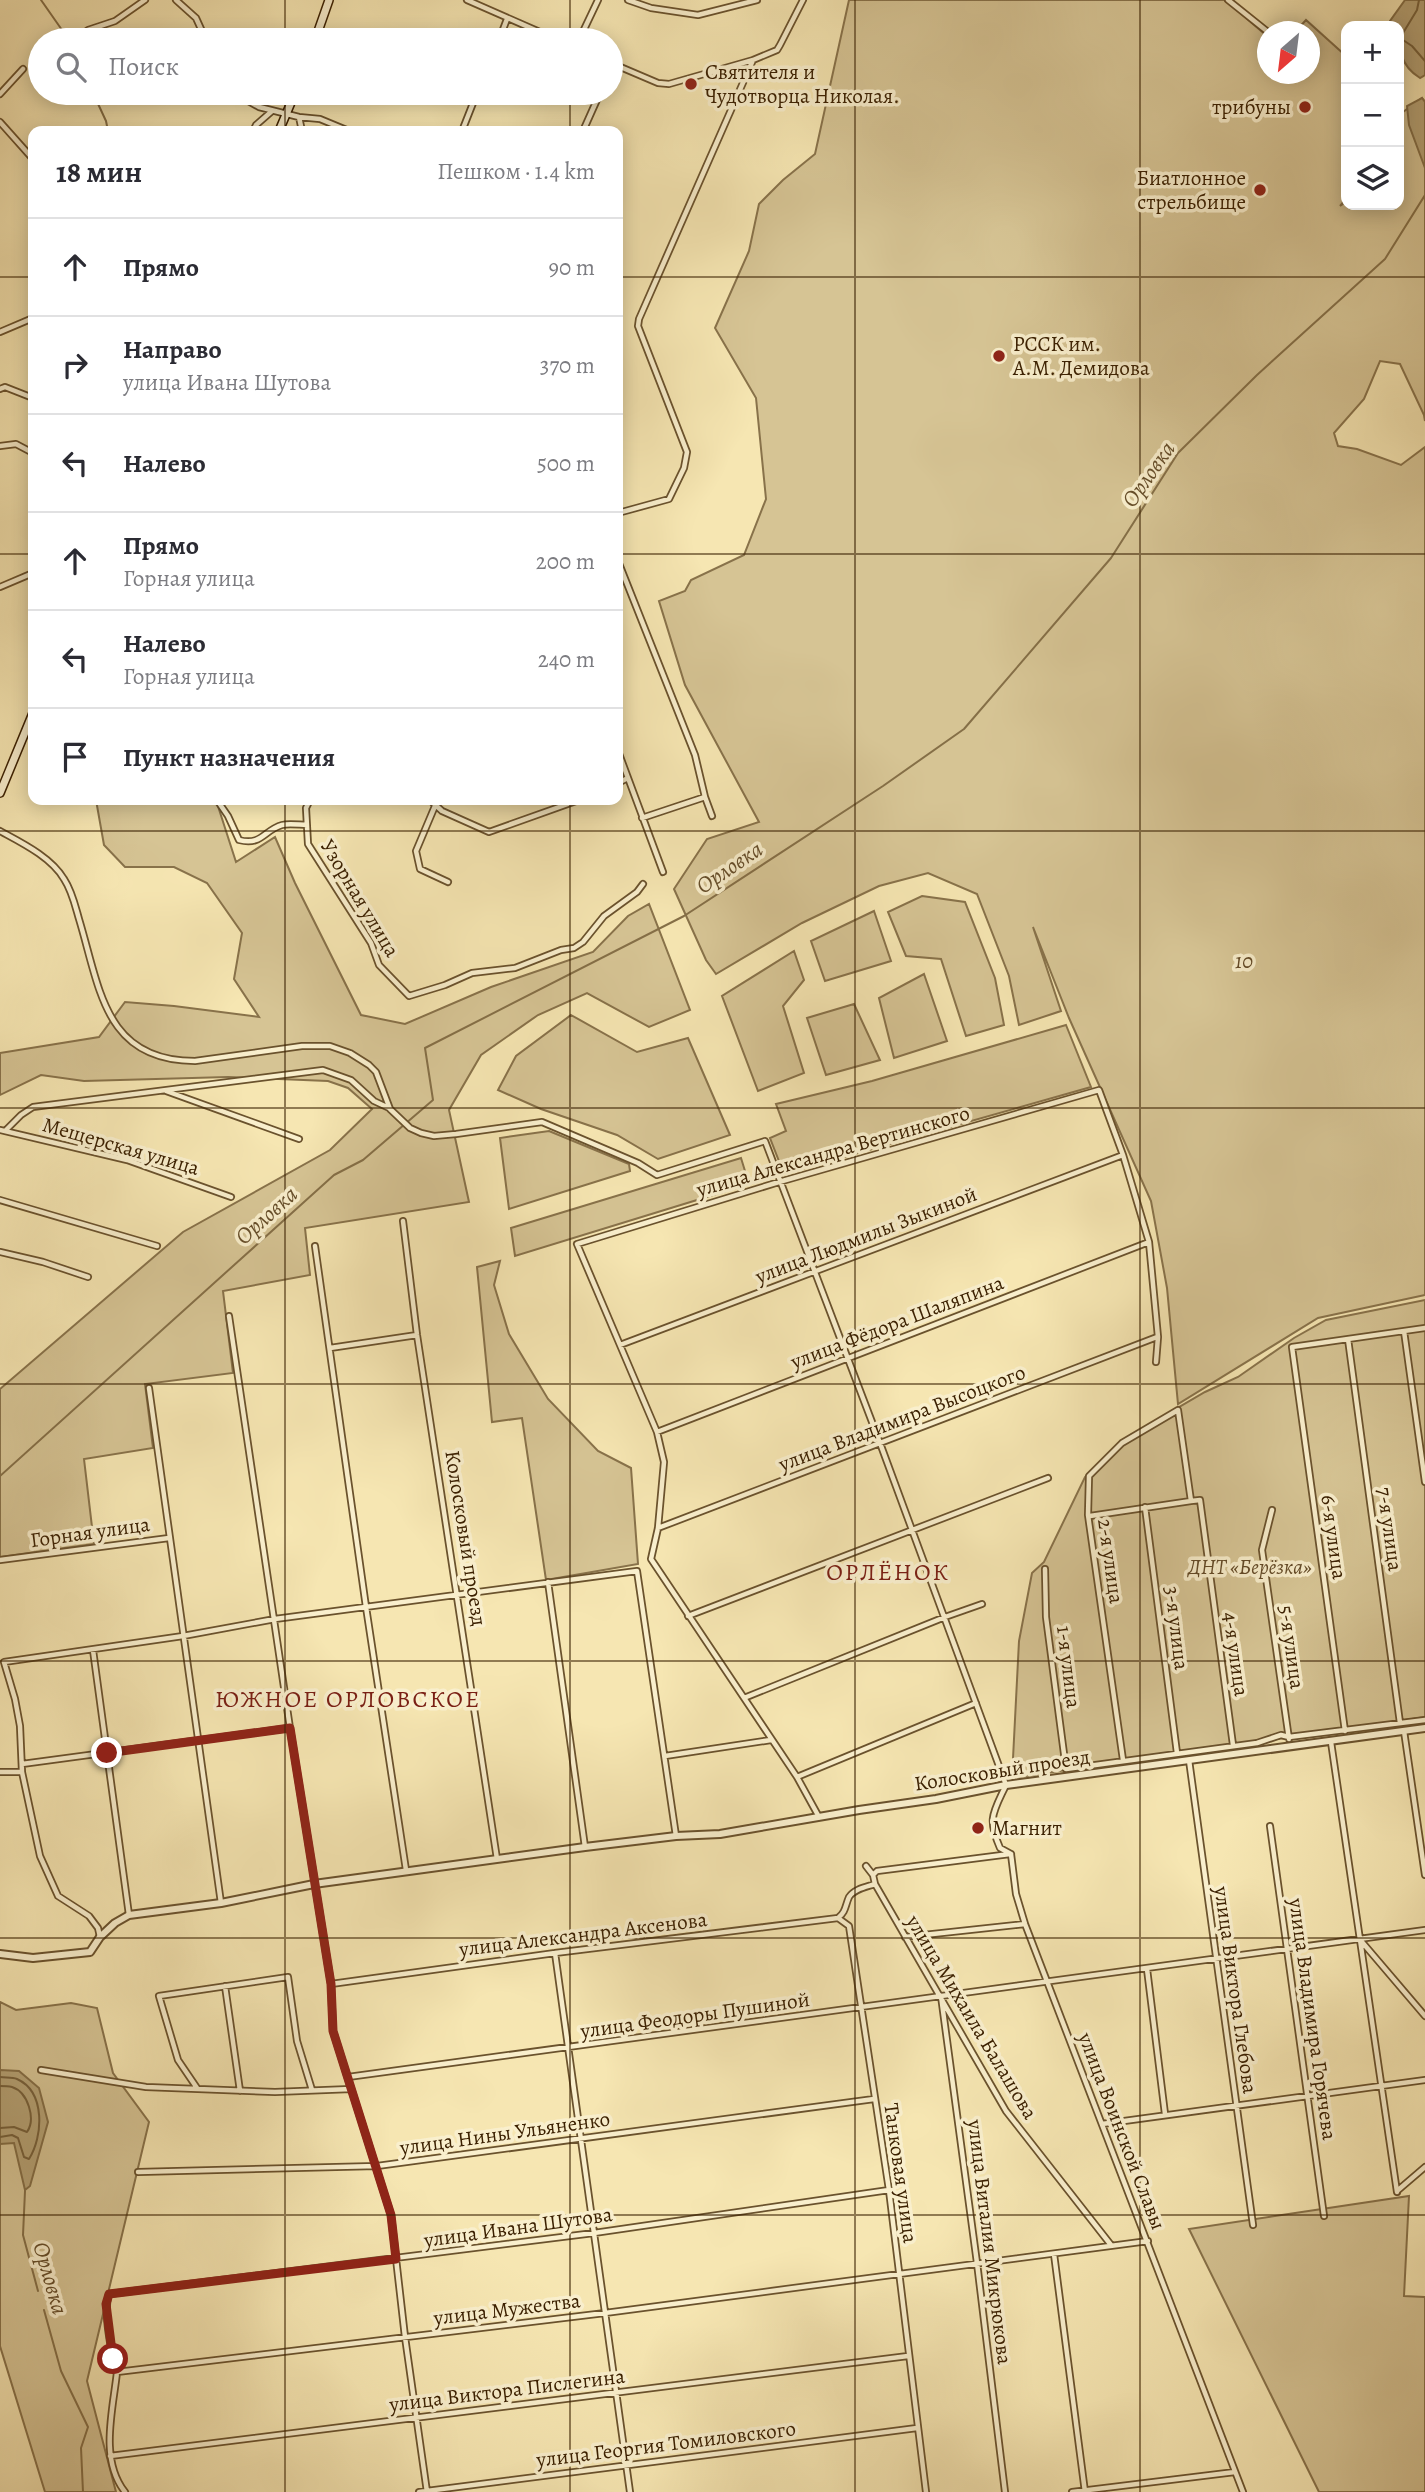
<!DOCTYPE html>
<html lang="ru">
<head>
<meta charset="utf-8">
<style>
	:root { --surface:#fff; --page:#f2f2f3; --text:#2b2b33; --muted:#7c7c81; --line:#e1e1e2 }
	body { margin:0; font-family:Alegreya,serif; background:var(--page); color:var(--text) }
	.controls { position:absolute; right:21px; top:21px; display:grid; overflow:hidden; border-radius:14px; box-shadow:0 4px 18px #0003 }
	.controls button { width:63px; height:63px; display:grid; place-items:center; padding:0; border:0; border-bottom:2px solid var(--line); background:var(--surface); color:var(--text); font:35px sans-serif }
	.compass { position:absolute; left:1257px; top:21px; width:63px; height:63px; border-radius:50%; background:var(--surface); box-shadow:0 4px 18px #0003; rotate:208deg }
	.stop { position:absolute; width:21px; height:21px; margin:-16px; border:5px solid #8f2418; border-radius:50%; background:#fff }
	.stop.end { background:#8f2418; border-color:#fff; box-shadow:0 2px 7px #0008 }
	.list { margin:0; padding:0; list-style:none }
	h2 { display:flex; justify-content:space-between; align-items:center; height:91px; margin:0; padding:0 28px; font-size:30px }
	h2 small { font-size:23px; font-weight:400; color:var(--muted) }
	.list li { display:grid; grid-template-columns:46px 1fr auto; gap:21px; align-items:center; box-sizing:border-box; height:98px; padding:0 28px; border-top:2px solid var(--line) }
	.list b { display:block; font-size:26px; white-space:nowrap }
	.list p { margin:0; font-size:23px; white-space:nowrap; color:var(--muted) }
	.list em { font-size:23px; font-style:normal; color:var(--muted) }
	.icon { flex:none; width:38px; height:38px; fill:none; stroke:currentColor; stroke-width:2; stroke-linecap:round; stroke-linejoin:round }
	.map { position:relative; flex:none; width:1425px; height:2492px; overflow:hidden }
	.search { position:absolute; background:var(--surface); box-shadow:0 4px 18px #0003; left:28px; top:28px; width:595px; height:77px; display:flex; align-items:center; gap:18px; box-sizing:border-box; padding:0 24px; border-radius:38px; color:var(--muted); font-size:26px }
	.panel { position:absolute; background:var(--surface); box-shadow:0 4px 18px #0003; left:28px; top:126px; width:595px; height:679px; border-radius:14px }
	.map>svg:first-child { display:block }
	.green { fill:#d6c494; stroke:#88724a; stroke-width:2 }
	.water { fill:#b6a376; stroke:#856f47; stroke-width:2 }
	.lines { fill:none; stroke-linecap:round; stroke-linejoin:round }
	.shore { stroke:#78623c; stroke-width:2 }
	.stream { stroke:#856f47; stroke-width:2 }
	.minor-casing { stroke:#6a522d; stroke-width:8 }
	.tertiary-casing { stroke:#6a522d; stroke-width:10 }
	.secondary-casing { stroke:#3b2001; stroke-width:10 }
	.minor { stroke:#f9efcd; stroke-width:4.5 }
	.tertiary { stroke:#f9efcd; stroke-width:6 }
	.secondary { stroke:#f9efcd; stroke-width:7 }
	.route { stroke:#8f2418; stroke-width:9 }
	.grid { fill:none; stroke:#3b2001; stroke-width:2; stroke-opacity:0.55 }
	.poi-dot { fill:#8f2418; stroke:#f9efcd; stroke-width:2.5 }
	.labels { text-anchor:middle; stroke-width:7; stroke-linejoin:round; paint-order:stroke }
	.poi-label { font-size:21px; fill:#3b2001; stroke:#f9efcd; text-anchor:start }
	.street-label { font-size:21px; fill:#3b2001; stroke:#f9efcd }
	.park-label { font-size:21px; font-style:italic; fill:#624926; stroke:#f9efcd }
	.water-label { font-size:23px; font-style:italic; fill:#664e2a; stroke:#f9efcd }
	.quarter-label { font-size:24px; letter-spacing:2px; fill:#7a1f14; stroke:#f9efcd }
</style>
</head>
<body>
<div class="map">
<svg width="1425" height="2492" viewBox="0 0 1425 2492">
	<rect width="100%" height="100%" fill="#f6e6b2"/>
	<filter id="stains"><feTurbulence type="fractalNoise" baseFrequency=".00286" numOctaves="4"/><feColorMatrix values="0 0 0 0 .2 0 0 0 0 .09 0 0 0 0 .02 0 0 0 .5 -.17"/></filter>
	<radialGradient id="worn" r=".72"><stop offset=".6" stop-color="#630" stop-opacity="0"/><stop offset="1" stop-color="#630" stop-opacity=".3"/></radialGradient>
	<path class="green" d="M849,0H1225L1267,36L1268,74H1310V32L1296,31L1306,20L1346,56V199L1340,206L1346,202V205H1399V115L1422,98L1425,102V421L1424,415L1400,364L1380,361L1364,399L1334,433L1338,446L1357,449L1401,465L1425,447V1295L1318,1318L1178,1404L1167,1288L1151,1201L1069,1018L1033,927L1061,1011L1019,1025L1009,976L977,894L928,873L879,886L802,923L716,974L706,960L674,889L707,839L759,822L685,685L659,601L685,591L691,580L744,555L766,499L756,398L715,328L749,251L759,204L783,180L815,154Z
		M96,800H216L236,862L275,837L295,883L361,1015L405,1024L491,987L593,952L628,916L649,904L690,1010L649,1027L587,993L538,1015L481,1055L449,1110L469,1202L305,1228L310,1275L223,1291L233,1373L145,1384L153,1448L84,1459L94,1544L0,1557V1389L183,1232L330,1150L372,1109L348,1088L328,1081L228,1077L84,1081L41,1075L0,1095V1053L99,1037L125,1002L174,1006L259,1017L234,979L242,933L207,883L174,867H125L104,845Z
		M922,896L965,902L995,978L1004,1025L966,1036L941,959L906,956L888,912Z
		M874,911L891,961L825,981L811,941Z
		M794,951L804,980L783,1006L804,1073L758,1091L722,996Z
		M924,974L947,1041L894,1058L879,998Z
		M854,1004L880,1060L826,1075L807,1018Z
		M571,1015L637,1052L688,1038L730,1135L658,1159L617,1135L541,1109L498,1090L516,1056Z
		M1066,1025L1091,1087L784,1174L770,1138L786,1131L776,1104L872,1081Z
		M549,1131L629,1164L630,1171L509,1209L500,1138Z
		M741,1158L749,1184L515,1256L511,1228Z
		M500,1261L494,1285L509,1334L548,1399L598,1451L631,1468L638,1564L546,1580L522,1418L492,1422L477,1267Z
		M1425,1300V1717L1012,1778L1019,1641L1032,1573L1044,1562L1085,1477L1121,1441L1205,1392L1238,1377L1294,1338L1326,1320Z
		M0,2002L16,2010L71,2003L97,2008L113,2073L149,2122L87,2381L116,2492H45L0,2346Z
		M1409,2196L1404,2296L1425,2297V2492H1319L1189,2229Z"/>
	<path class="water" d="M1405,0H1425V75L1420,78C1399,65 1399,48 1399,26H1389L1390,21Z
		M1422,98L1425,102V168L1409,125L1407,106Z
		M0,2070L19,2071L39,2088L48,2122L30,2186L25,2190L14,2143L0,2144Z"/>
	<g class="lines">
		<path class="shore" d="M1419,0L1417,10L1400,38L1412,46L1425,61
			M0,2077C5,2078 12,2077 17,2079C46,2092 43,2137 29,2159L24,2157L18,2138L12,2135L0,2137
			M0,2086C4,2086 8,2086 12,2087C28,2092 36,2119 27,2132L14,2127L0,2128"/>
		<path class="stream" d="M41,0L69,40
			M93,93L106,121L108,131
			M0,1476L334,1175L363,1160L433,1100L425,1048L684,916L883,786L964,729L1111,558L1178,453L1257,375L1385,259L1425,195
			M25,2191L23,2235L38,2291
			M44,2310L61,2371L88,2427L81,2448L83,2492"/>
		<g class="minor-casing">
			<path id="minor" d="M176,0L196,18L206,40
				M467,0L558,40
				M628,0L651,8L698,15L757,0
				M1228,0L1268,32
				M88,30L115,21L145,0
				M499,40L507,19
				M579,40L598,0
				M611,63L658,83L669,84L753,60
				M242,93L250,102L259,107L299,117L320,119L349,131
				M0,94L23,69
				M299,117L302,131
				M0,122L33,159
				M253,131L256,125L272,111
				M462,131L477,93
				M583,131L600,93
				M0,332L33,318
				M0,389L5,387L33,398
				M0,446L16,444L33,453
				M618,513L669,499L684,468L687,452L638,326L639,319L753,60L777,50L780,45L803,0
				M618,561L695,755L705,797L712,816
				M0,587L33,573
				M618,751L663,872
				M618,783L628,778
				M217,800L228,816L239,840C262,846 264,830 282,825C289,823 300,825 307,825
				M310,800L306,808L308,844L371,943L379,965L409,996L445,985L472,973L515,968L561,950L574,948L583,942L604,916L637,892L643,884
				M430,800L442,811L489,832L579,800
				M435,806L416,851L420,869L448,882
				M642,818L705,797
				M0,831C22,843 51,857 64,879C72,891 75,905 79,919C100,988 104,1061 195,1061L302,1046H330L350,1053L369,1065L376,1072L390,1109L410,1128L421,1133L434,1136L456,1134L542,1122L638,1163L657,1175L765,1141L880,1443L1006,1785C993,1813 987,1818 1000,1848L1011,1854
				M166,1091L299,1139
				M0,1130L127,1160L231,1197
				M6,1130L21,1115L33,1107L323,1070L351,1080L374,1101L389,1108
				M0,1200L157,1246
				M403,1221L417,1335L497,1859
				M315,1246L366,1607L406,1870
				M0,1252L43,1262L88,1277
				M229,1316L290,1728L331,1984L333,2031L391,2215L405,2337L427,2492
				M1404,1331L1425,1482
				M1348,1339L1400,1723
				M620,1345L1123,1155
				M330,1348L417,1335
				M149,1388L221,1903
				M657,1432L1149,1242
				M1145,1507L1177,1753
				M1272,1510L1262,1550L1289,1739
				M1090,1516L1191,1501
				M658,1528L1157,1337
				M0,1560L169,1538
				M1045,1569L1046,1617L1066,1769L1257,1743L1281,1735L1289,1737L1425,1720
				M548,1582L585,1847
				M688,1616L1048,1478
				M93,1650L129,1915
				M744,1698L945,1617L982,1604
				M1345,1731L1292,1347L1425,1328
				M1404,1731L1425,1875
				M1331,1742L1397,2192
				M665,1756L771,1740
				M1123,1760L1088,1515L1089,1476L1122,1443L1178,1410L1191,1501L1200,1500L1233,1745
				M1189,1760L1253,2225
				M22,1764L290,1728
				M0,1772H22
				M797,1777L976,1703
				M819,1817L797,1777L651,1559L658,1528L664,1462L657,1432L577,1244L779,1182L1099,1090L1123,1155L1149,1242L1158,1337L1156,1362
				M1270,1826L1324,2216
				M1011,1854L1016,1894L1025,1924L1243,2492
				M866,1866L873,1875L875,1884L1006,2111L1111,2245
				M873,1875L877,1871L1010,1854
				M875,1884C866,1887 854,1889 849,1897C845,1906 846,1912 838,1918L849,1926L889,2190L926,2492
				M100,1937L98,1928L89,1916L58,1896L40,1856L22,1772L20,1726L15,1699L4,1662L183,1636L275,1619L637,1571L676,1836
				M905,1937L1025,1924
				M1362,1942L1425,2016
				M555,1953L630,2492
				M1147,1969L1165,2114
				M331,1984L555,1953L838,1918
				M225,1986L240,2091
				M941,1996L977,2263L1005,2492
				M41,2070L146,2087L275,2092L351,2089
				M348,2077L1425,1930
				M197,2088L178,2060L159,1996L288,1977L297,2041L312,2090
				M1102,2124L1425,2080
				M138,2172L377,2166L874,2099
				M1397,2191L1425,2167
				M1054,2254L1085,2492
				M117,2372L605,2313L1148,2241
				M110,2456L908,2356
				M125,2492C99,2459 113,2410 117,2372C111,2353 103,2311 109,2294L594,2233L889,2190
				M419,2492L917,2428
				M1072,2492L1235,2472"/>
		</g>
		<g class="tertiary-casing">
			<path id="tertiary" d="M0,1954L33,1958L90,1952L100,1937L115,1923L129,1915L221,1903L314,1884L585,1847L676,1836L720,1834L859,1810L936,1799L1006,1785L1425,1728"/>
		</g>
		<g class="secondary-casing">
			<path id="secondary" d="M315,40L329,0
				M279,131L295,93
				M0,793L33,713"/>
		</g>
		<use href="#minor" class="minor"/>
		<use href="#tertiary" class="tertiary"/>
		<use href="#secondary" class="secondary"/>
	</g>
	<g class="lines">
		<path class="route" d="M107,1753L290,1728L331,1984L333,2031L391,2215L396,2259L109,2294L106,2304L113,2359"/>
	</g>
	<path class="grid" d="M285,0V40M570,0V40M855,0V2492M1140,0V2492M285,93V131M570,93V131M0,277H33M618,277H1425M0,554H33M618,554H1425M285,800V2492M570,800V2492M0,831H1425M0,1108H1425M0,1384H1425M0,1661H1425M0,1938H1425M0,2215H1425"/>
	<g class="poi-dot">
		<circle cx="691" cy="84" r="7"/>
		<circle cx="1305" cy="107" r="7"/>
		<circle cx="1260" cy="190" r="7"/>
		<circle cx="999" cy="356" r="7"/>
		<circle cx="978" cy="1828" r="7"/>
	</g>
	<g class="labels">
		<g class="poi-label">
			<text x="705" y="79">Святителя и<tspan x="705" dy="24">Чудотворца Николая.</tspan></text>
			<text x="1291" y="114" text-anchor="end">трибуны</text>
			<text x="1246" y="185" text-anchor="end">Биатлонное<tspan x="1246" dy="24">стрельбище</tspan></text>
			<text x="1013" y="351">РССК им.<tspan x="1013" dy="24">А.М. Демидова</tspan></text>
			<text x="992" y="1835">Магнит</text>
		</g>
		<g class="street-label">
			<text transform="translate(360 898) rotate(59)" y="7">Узорная улица</text>
			<text transform="translate(121 1146) rotate(16)" y="7">Мещерская улица</text>
			<text transform="translate(833 1151) rotate(-16)" y="7">улица Александра Вертинского</text>
			<text transform="translate(866 1235) rotate(-21)" y="7">улица Людмилы Зыкиной</text>
			<text transform="translate(897 1322) rotate(-21)" y="7">улица Фёдора Шаляпина</text>
			<text transform="translate(902 1418) rotate(-21)" y="7">улица Владимира Высоцкого</text>
			<text transform="translate(1390 1529) rotate(82)" y="7">7-я улица</text>
			<text transform="translate(90 1532) rotate(-8)" y="7">Горная улица</text>
			<text transform="translate(1334 1537) rotate(82)" y="7">6-я улица</text>
			<text transform="translate(466 1538) rotate(81)" y="7">Колосковый проезд</text>
			<text transform="translate(1111 1561) rotate(82)" y="7">2-я улица</text>
			<text transform="translate(1177 1628) rotate(83)" y="7">3-я улица</text>
			<text transform="translate(1292 1647) rotate(82)" y="7">5-я улица</text>
			<text transform="translate(1236 1654) rotate(82)" y="7">4-я улица</text>
			<text transform="translate(1069 1667) rotate(83)" y="7">1-я улица</text>
			<text transform="translate(1002 1770) rotate(-9)" y="7">Колосковый проезд</text>
			<text transform="translate(583 1934) rotate(-7)" y="7">улица Александра Аксенова</text>
			<text transform="translate(1236 1990) rotate(82)" y="7">улица Виктора Глебова</text>
			<text transform="translate(695 2015) rotate(-8)" y="7">улица Феодоры Пушиной</text>
			<text transform="translate(972 2017) rotate(59)" y="7">улица Михаила Балашова</text>
			<text transform="translate(1313 2019) rotate(82)" y="7">улица Владимира Горячева</text>
			<text transform="translate(1122 2131) rotate(69)" y="7">улица Воинской Славы</text>
			<text transform="translate(505 2133) rotate(-8)" y="7">улица Нины Ульяненко</text>
			<text transform="translate(901 2173) rotate(82)" y="7">Танковая улица</text>
			<text transform="translate(518 2227) rotate(-8)" y="7">улица Ивана Шутова</text>
			<text transform="translate(990 2242) rotate(83)" y="7">улица Виталия Микрюкова</text>
			<text transform="translate(507 2309) rotate(-7)" y="7">улица Мужества</text>
			<text transform="translate(507 2390) rotate(-7)" y="7">улица Виктора Пислегина</text>
			<text transform="translate(666 2444) rotate(-7)" y="7">улица Георгия Томиловского</text>
		</g>
		<g class="park-label">
			<text x="1244" y="968">10</text>
			<text x="1250" y="1574">ДНТ «Берёзка»</text>
		</g>
		<g class="water-label">
			<text transform="translate(1148 474) rotate(-55)" y="8">Орловка</text>
			<text transform="translate(729 867) rotate(-34)" y="8">Орловка</text>
			<text transform="translate(266 1215) rotate(-42)" y="8">Орловка</text>
			<text transform="translate(51 2278) rotate(74)" y="8">Орловка</text>
		</g>
		<g class="quarter-label">
			<text x="888" y="1580">ОРЛЁНОК</text>
			<text x="348" y="1707">ЮЖНОЕ ОРЛОВСКОЕ</text>
		</g>
	</g>
	<rect width="100%" height="100%" filter="url(#stains)"/>
	<rect width="100%" height="100%" fill="url(#worn)"/>
</svg>
<div class="controls">
<button>+</button>
<button>−</button>
<button><svg class="icon" aria-label="layers" viewBox="0 0 24 24"><path d="M12 4l9 5-9 5-9-5zM3 14l9 5 9-5"/></svg></button>
</div>
<svg class="compass" viewBox="-18 -18 36 36"><path d="M0-13l5 13h-10z" fill="#e53935"/><path d="M0 13l5-13h-10z" fill="#7c7c81"/></svg>
<div class="stop" style="left:113px;top:2359px"></div>
<div class="stop end" style="left:107px;top:1753px"></div>
<div class="search"><svg class="icon" aria-label="search" viewBox="0 0 24 24"><circle cx="10" cy="10" r="6"/><path d="M15 15l6 6"/></svg>Поиск</div>
<section class="panel">
<h2>18 мин<small>Пешком · 1.4 km</small></h2>
<ul class="list">
<li><svg class="icon" aria-label="ahead" viewBox="0 0 24 24"><path d="M12 20V5M6 11l6-6 6 6"/></svg><div><b>Прямо</b></div><em>90 m</em></li>
<li><svg class="icon" aria-label="right" viewBox="0 0 24 24"><path d="M7 20v-9h11M14 6l5 5-5 5"/></svg><div><b>Направо</b><p>улица Ивана Шутова</p></div><em>370 m</em></li>
<li><svg class="icon" aria-label="left" viewBox="0 0 24 24"><path d="M17 20v-9H6M10 6l-5 5 5 5"/></svg><div><b>Налево</b></div><em>500 m</em></li>
<li><svg class="icon" aria-label="ahead" viewBox="0 0 24 24"><path d="M12 20V5M6 11l6-6 6 6"/></svg><div><b>Прямо</b><p>Горная улица</p></div><em>200 m</em></li>
<li><svg class="icon" aria-label="left" viewBox="0 0 24 24"><path d="M17 20v-9H6M10 6l-5 5 5 5"/></svg><div><b>Налево</b><p>Горная улица</p></div><em>240 m</em></li>
<li><svg class="icon" aria-label="arrive" viewBox="0 0 24 24"><path d="M6 21V4h12l-3 4 3 4H6"/></svg><div><b>Пункт назначения</b></div></li>
</ul>
</section>
</div>
</body>
</html>
